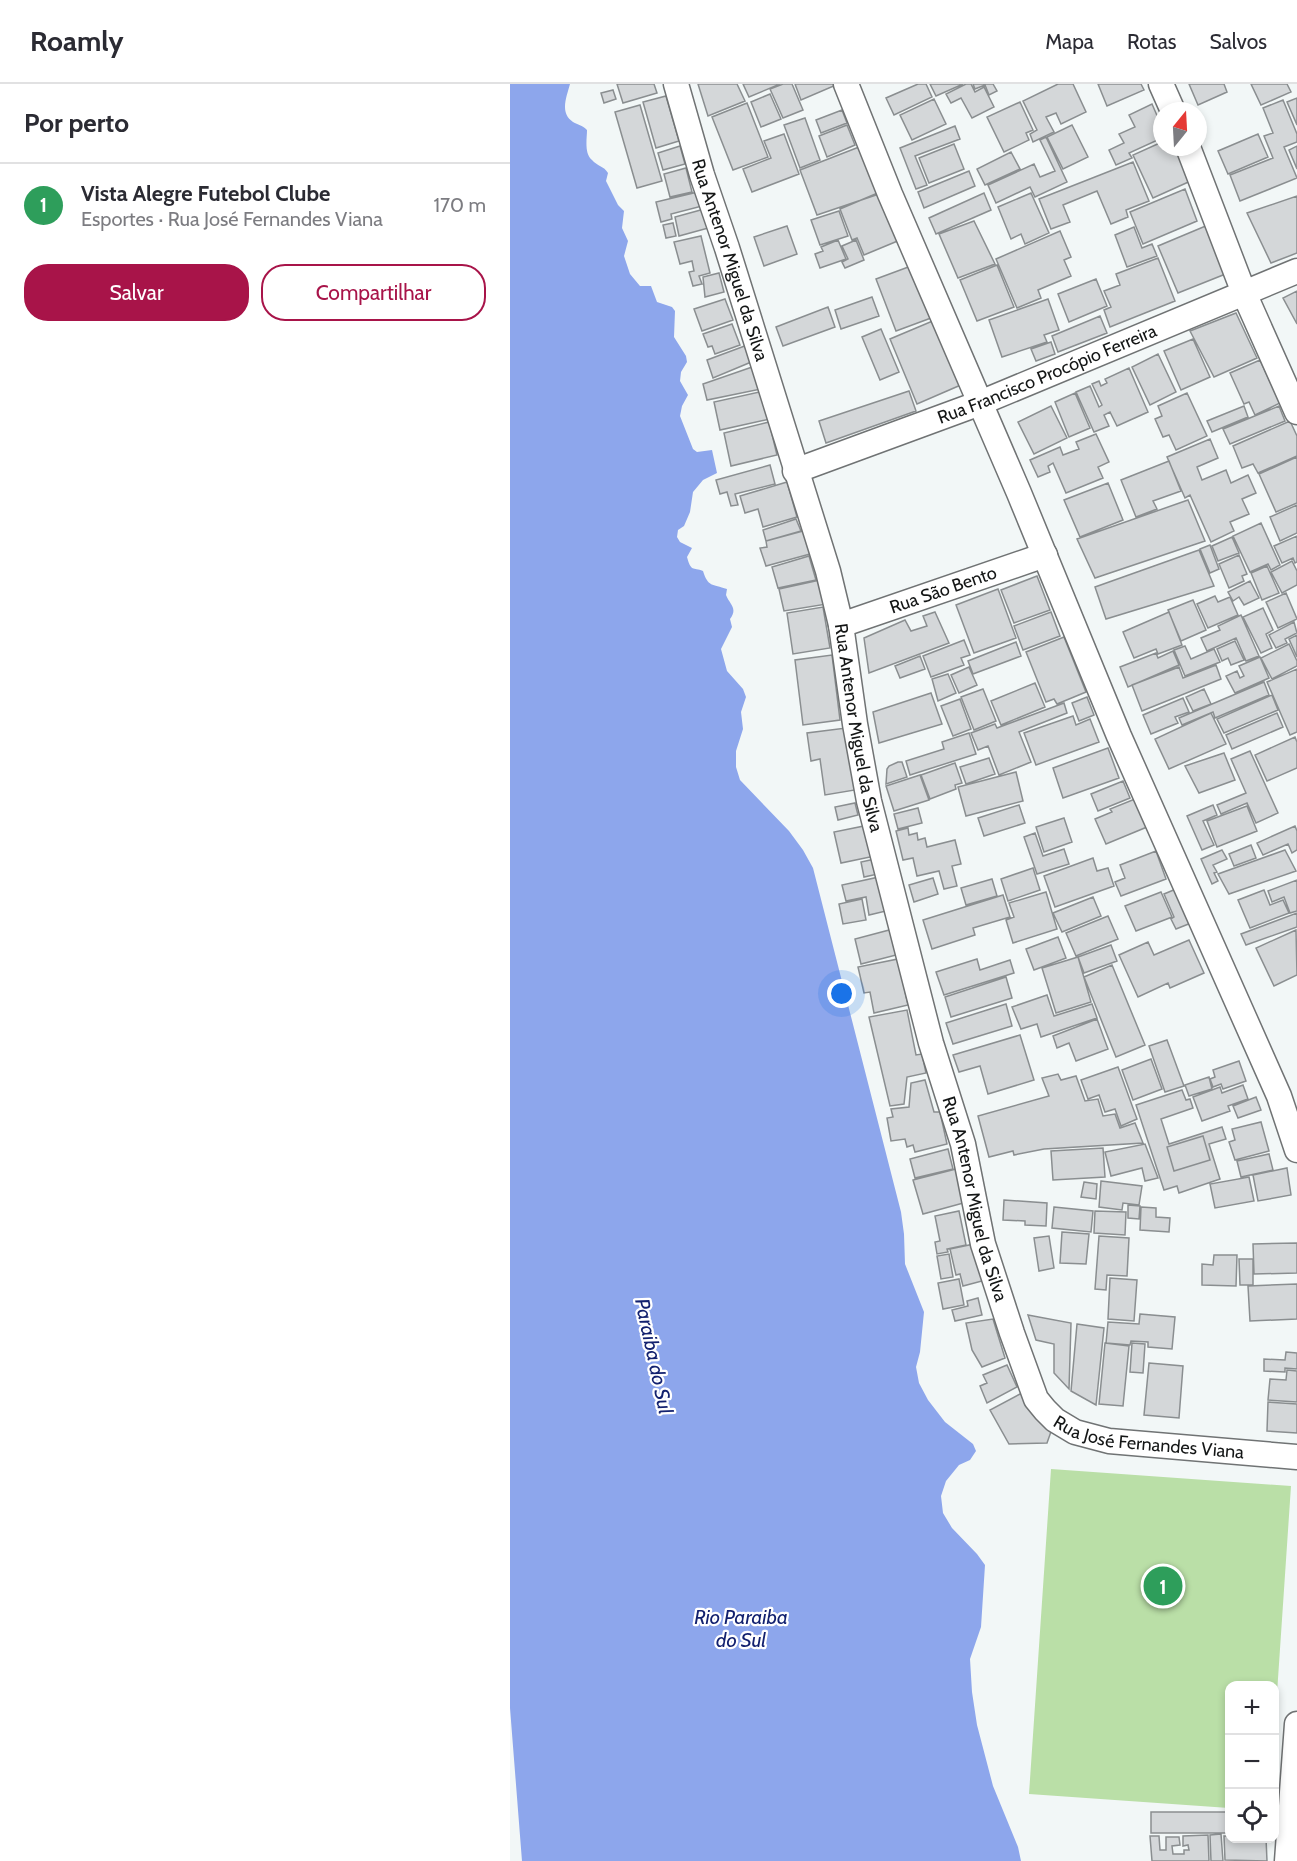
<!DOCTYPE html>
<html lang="pt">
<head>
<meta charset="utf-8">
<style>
	:root { --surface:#fff; --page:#f7f7f7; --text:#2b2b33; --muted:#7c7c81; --line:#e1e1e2; --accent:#a81449 }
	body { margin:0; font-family:Cabin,sans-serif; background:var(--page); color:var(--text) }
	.controls { position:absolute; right:18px; bottom:18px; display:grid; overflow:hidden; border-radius:12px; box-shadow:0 3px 9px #0003 }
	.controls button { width:54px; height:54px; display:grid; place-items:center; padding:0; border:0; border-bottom:2px solid var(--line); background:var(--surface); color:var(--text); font:30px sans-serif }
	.compass { position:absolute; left:643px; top:18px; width:54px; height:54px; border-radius:50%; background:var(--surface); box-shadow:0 3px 9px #0003; rotate:18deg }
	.you { position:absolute; left:332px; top:910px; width:21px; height:21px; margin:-15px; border:4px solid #fff; border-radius:50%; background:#1a73e8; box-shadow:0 0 0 9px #1a73e833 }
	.badge { display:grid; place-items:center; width:39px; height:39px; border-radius:50%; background:var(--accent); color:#fff; font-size:20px; font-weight:700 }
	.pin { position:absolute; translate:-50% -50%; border:3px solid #fff; box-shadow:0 2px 6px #0006 }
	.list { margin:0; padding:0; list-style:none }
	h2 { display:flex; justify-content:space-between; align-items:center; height:78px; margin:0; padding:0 24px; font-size:26px }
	h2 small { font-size:20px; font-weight:400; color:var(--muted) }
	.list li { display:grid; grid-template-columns:39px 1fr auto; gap:18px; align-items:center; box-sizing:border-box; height:84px; padding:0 24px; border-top:2px solid var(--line) }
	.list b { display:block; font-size:22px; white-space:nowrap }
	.list p { margin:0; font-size:20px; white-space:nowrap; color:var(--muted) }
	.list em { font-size:20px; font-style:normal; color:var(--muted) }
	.actions { display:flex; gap:12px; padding:18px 24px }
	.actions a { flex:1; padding:14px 0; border:2px solid var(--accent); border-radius:24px; text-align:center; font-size:21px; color:var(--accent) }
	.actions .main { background:var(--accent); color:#fff }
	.icon { flex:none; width:33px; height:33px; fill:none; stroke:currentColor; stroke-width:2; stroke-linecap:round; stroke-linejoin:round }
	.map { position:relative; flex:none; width:787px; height:1777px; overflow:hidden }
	header { display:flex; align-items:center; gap:36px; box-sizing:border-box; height:84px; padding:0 30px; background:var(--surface); border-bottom:2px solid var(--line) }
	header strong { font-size:28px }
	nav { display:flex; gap:33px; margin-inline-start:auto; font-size:21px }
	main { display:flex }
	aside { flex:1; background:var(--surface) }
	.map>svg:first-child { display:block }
	.green { fill:#badfa7 }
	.water { fill:#8da6ec }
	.building { fill:#d4d7d9; stroke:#8a8e90; stroke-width:1.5 }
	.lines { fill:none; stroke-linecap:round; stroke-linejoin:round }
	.minor-casing { stroke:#707374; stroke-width:27 }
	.minor { stroke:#fff; stroke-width:24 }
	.labels { text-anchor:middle; stroke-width:4.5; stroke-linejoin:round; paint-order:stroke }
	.street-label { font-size:18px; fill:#141616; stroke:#fff }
	.water-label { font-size:20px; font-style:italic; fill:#12216f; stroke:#fff }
</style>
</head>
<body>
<header>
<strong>Roamly</strong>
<nav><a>Mapa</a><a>Rotas</a><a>Salvos</a></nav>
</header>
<main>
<aside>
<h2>Por perto<small></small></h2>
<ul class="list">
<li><span class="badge" style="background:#2e9e5b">1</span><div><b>Vista Alegre Futebol Clube</b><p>Esportes · Rua José Fernandes Viana</p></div><em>170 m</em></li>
</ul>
<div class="actions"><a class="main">Salvar</a><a>Compartilhar</a></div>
</aside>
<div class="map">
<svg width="787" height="1777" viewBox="0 0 787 1777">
	<rect width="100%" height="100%" fill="#f2f7f7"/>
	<path class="green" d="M541,1385L781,1402L765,1639L764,1602H720L719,1724L519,1710Z"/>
	<path class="water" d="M0,0H60C57,12 49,29 63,38C68,41 72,41 77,46C77,55 74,69 82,76C87,82 94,82 98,89L96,97L108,121L114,127L112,144L118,157L114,172L120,190L130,202H141L147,218L162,223L165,227L164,253L176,272L177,278L171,288L170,297L178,311L172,322L170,332L183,365L187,368L202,366L207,389L193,396L183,408L180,428L174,442L168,446L167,453L170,458L182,464L177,473C181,488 183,483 193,487C198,503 202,500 217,505L216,511C220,521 228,524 220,535L222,543L211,565L217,587L233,605L236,613L231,628L233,645L226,667V683L230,696L279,747L293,766L303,784L391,1128L394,1150L395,1180L414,1228L410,1268L406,1283L409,1299L418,1316L435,1338L463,1360L466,1367L460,1376L449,1381L436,1397L431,1412L433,1429L442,1444L467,1470L475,1481L471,1543L460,1575L462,1608L467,1641L483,1702L508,1763L511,1777H12L0,1624Z"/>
	<path class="building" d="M107,0H144L147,9L113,19Z
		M188,0H227L235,17L198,32Z
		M233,0H270L239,13Z
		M273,0H282L293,26L273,34L260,5Z
		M285,0H325L326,1L291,16Z
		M408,0H416L422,13L384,31L376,14Z
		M420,0H453L426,12Z
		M456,0H461L465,8L474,3L484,23L462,34L451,14L441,19L436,10Z
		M463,0H483L487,7L479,11L475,1L465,5Z
		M548,0H563L576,28L551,40L546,29L536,33L544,48L523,58L520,50L527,46L513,17Z
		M588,0H631L634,6L597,22Z
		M679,0H714L717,8L688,21Z
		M741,0H777L781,8L751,21Z
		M103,6L106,15L94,19L91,9Z
		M260,10L271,35L251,43L241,18Z
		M156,12L169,57L146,64L133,18Z
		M787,14V41L777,18Z
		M424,15L436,40L402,56L390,31Z
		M773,16L787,50V58L774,63L787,94L730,117L720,91L763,74L754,52L763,49L753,24Z
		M510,18L523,46L516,49L519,56L494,68L477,33Z
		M237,19L258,73L223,86L202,33Z
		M642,20L652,43V54L619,69L622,74L606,81L599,66L614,59L609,50L625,43L619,31Z
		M130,21L152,97L127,104L105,28Z
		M332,26L337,39L311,49L306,36Z
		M295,34L310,76L290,84L274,41Z
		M337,41L345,61L317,73L309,52Z
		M562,41L578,73L553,85L537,53Z
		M445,42L450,55L405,72L417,101L406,105L390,64Z
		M274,50L289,90L242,108L233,85L261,74L254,57Z
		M748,50L758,73L718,90L708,67Z
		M536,53L557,98L525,113L520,103L486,119L478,101L524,80L530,93L545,87L530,56Z
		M652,58V63H671L685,95L643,114L623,71Z
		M444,60L454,85L419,99L409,74Z
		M170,62L175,80L153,86L148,69Z
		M787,62V85L779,66Z
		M349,63L369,110L307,131L290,86Z
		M501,68L510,85L475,101L467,85Z
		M623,78L639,117L616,126L618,133L601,140L587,107L553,121L560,138L541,145L529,115Z
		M176,84L182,108L160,113L154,90Z
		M459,87L465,102L414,124L408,108Z
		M675,105L687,137L633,160L620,128Z
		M192,107L196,121L161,130L162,135L151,138L146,118Z
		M370,108L390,156L354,171L347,154L342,156L330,125Z
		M474,109L481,126L426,150L419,134Z
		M521,109L539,149L515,160L511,150L501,155L488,123Z
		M787,112V169L761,179L737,129Z
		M198,124L202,143L169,152L165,133Z
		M329,127L338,152L310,161L301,136Z
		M464,137L485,180L448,194L429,150Z
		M163,139L166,152L156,154L153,141Z
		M698,141L718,189L668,209L648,162Z
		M277,142L287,170L254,182L244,153Z
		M624,143L632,164L642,160L647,172L617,183L605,151Z
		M550,147L561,173L554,176L561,192L528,206L531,214L507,224L486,175Z
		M191,152L200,189L189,192L192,200L183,202L179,188L184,187L182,177L170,180L164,158Z
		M328,156L336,175L310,184L305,170L313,167L311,163Z
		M346,156L354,176L335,184L332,178L338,175L332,162Z
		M648,174L665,217L600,243L594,226L601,223L594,207L610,201L606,190Z
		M487,181L504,223L467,237L450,196Z
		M401,182L421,234L386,247L366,195Z
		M209,189L214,208L195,213L193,193Z
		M586,195L597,222L559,238L548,210Z
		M787,207V240L773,214Z
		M362,213L369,232L331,245L325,226Z
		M215,215L223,236L192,247L184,225Z
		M538,215L549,246L534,251L537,258L492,273L479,236Z
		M318,223L325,243L273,262L266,243Z
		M726,229L747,274L704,293L680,247Z
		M590,232L597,249L548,268L542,252Z
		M425,236L453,300L407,320L380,255Z
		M222,240L230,261L205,270L202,262L198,263L193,250Z
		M371,245L389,288L370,296L352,253Z
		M683,255L700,293L671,306L654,267Z
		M541,258L545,270L526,277L521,265Z
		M240,260L246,276L203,294L197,276Z
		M648,270L666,308L640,321L622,283Z
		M750,276L770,319L745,331L739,318L734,320L720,289Z
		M245,282L251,305L197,316L193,300Z
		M619,284L638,328L607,342L600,328L594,331L599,342L584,348L566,308L580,302L589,323L592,321L582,300L589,297L591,302L597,299L595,295Z
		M254,307L260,335L210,346L204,318Z
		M399,307L406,327L316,359L309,337Z
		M565,309L580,344L559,353L545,318Z
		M677,309L697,352L666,366L659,351L653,353L645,335L652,332L648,322Z
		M541,322L557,354L524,370L508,338Z
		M734,322L738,333L702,348L697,337Z
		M769,322L775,337L720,360L713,345Z
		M780,337L787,352V372L748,389L743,380L732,384L723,362Z
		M259,338L267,371L221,382L214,349Z
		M586,350L599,378L588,383L593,394L556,409L543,379L538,382L540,388L528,393L520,376L550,363L553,371L569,365L566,358Z
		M700,355L708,374L687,383L692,396L716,386L721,399L738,391L746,409L732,415L739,430L720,438L724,447L701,458L680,411L675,414L657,373Z
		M787,373V419L766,428L749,390Z
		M659,377L671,407L643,417L647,425L626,433L611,396Z
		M260,381L265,400L225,410L228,421L221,422L217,408L210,410L206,396Z
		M277,398L287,433L253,443L248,425L235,429L230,412Z
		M598,399L613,436L570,453L554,416Z
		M678,416L695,457L585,494L567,455Z
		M787,421V449L770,457L760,433Z
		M286,435L291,447L256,457L253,446Z
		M751,439L770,481L761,486L758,480L740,488L723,452Z
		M293,447L300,470L256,482L250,464L257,463L256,457Z
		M787,452V478L785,479L783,474L772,479L764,462Z
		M722,453L729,469L708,477L702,462Z
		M700,461L709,485L700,489L690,465Z
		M689,466L704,502L596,535L585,503Z
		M729,471L737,490L732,492L734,497L719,504L709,480Z
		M299,472L306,496L268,504L262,483Z
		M782,477L787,487V501L772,509L761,488Z
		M757,482L769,509L752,516L741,489Z
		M527,492L540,526L504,539L491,506Z
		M310,496L317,520L274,527L269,505Z
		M740,497L749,514L734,521L729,513L723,517L718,508Z
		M488,505L506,554L464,569L446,521Z
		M776,509L787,535L768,544L756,518Z
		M705,512L708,518L720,513L728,531L698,544L687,520Z
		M683,516L696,546L671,557L658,526Z
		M313,523L320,564L283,570L277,529Z
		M753,524L763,546L756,550L762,564L751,569L733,533Z
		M425,528L439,559L359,589L354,554L395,536L401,547L417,542L413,532Z
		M541,528L550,552L513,566L504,542Z
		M659,528L672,561L648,570L646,565L624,574L613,548Z
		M731,531L749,572L736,577L726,554L697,567L691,554L710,546L708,542Z
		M784,538L787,549L775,555L777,559L766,564L759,551Z
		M787,551V573L779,555Z
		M554,553L576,608L547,620L544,615L536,618L516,568Z
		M454,556L460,571L451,574L454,581L421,593L413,572Z
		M725,557L734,576L721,581L718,574L712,577L707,565Z
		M506,558L511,572L463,590L458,577Z
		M779,560L787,577V582L762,595L751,574Z
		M675,562L681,575L704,565L710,578L675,592L664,566Z
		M663,567L669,581L618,603L610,583L646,569L648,574Z
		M322,571L330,636L293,641L285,576Z
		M410,572L415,585L390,594L385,582Z
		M750,573L759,594L725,609L716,592L727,587L730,594L734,592L729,582Z
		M706,581L711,595L632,627L622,601L669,583L673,594Z
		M459,583L467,601L449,609L441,591Z
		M787,585V648L780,651L757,598Z
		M438,590L446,609L428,617L422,595Z
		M754,598L759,611L705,634L703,628L672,641L669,634Z
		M525,599L535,623L491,641L481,617Z
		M473,605L486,637L464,646L451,613Z
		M694,605L701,620L683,627L676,613Z
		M421,609L432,640L369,659L363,628Z
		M762,611L768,626L714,649L707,635Z
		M577,613L584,631L569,637L562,619Z
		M673,614L679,628L665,633L668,639L641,650L633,631Z
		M450,615L461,645L443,652L431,622Z
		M554,619L557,629L509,648L521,678L489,691L478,662L468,666L461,649L485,640L487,644Z
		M701,629L716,660L659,685L645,655Z
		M767,629L773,643L722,665L716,651Z
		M563,632L566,641L580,635L589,658L526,681L514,649Z
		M336,644L345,706L315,711L310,675L301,677L297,649Z
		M459,649L466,670L400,691L396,677L434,665L432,658Z
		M785,653L787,658V684L757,697L745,671Z
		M598,664L609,694L553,714L543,684Z
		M740,667L768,729L746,739L737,719L711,730L707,721L736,709L721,675Z
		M714,669L725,696L689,709L675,682Z
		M479,674L485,690L456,700L450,683Z
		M388,678H392L397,693L376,700L377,685L379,682Z
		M445,679L452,699L445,701L446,705L420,715L411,691Z
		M506,688L513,717L456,732L448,703Z
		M410,691L419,716L384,727L376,702Z
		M613,697L620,714L588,727L581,710Z
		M625,715L637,743L596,760L585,735L602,728L600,725Z
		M345,719L348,731L328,736L325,723Z
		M509,721L515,739L474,752L468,734Z
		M703,721L707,731L693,737L704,761L692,766L677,732Z
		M737,722L747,747L707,763L697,737Z
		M408,724L412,739L388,745L384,730Z
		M554,734L562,758L534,768L526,743Z
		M359,741L365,772L331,779L324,748Z
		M785,742L787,747V766L782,769L778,760L753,771L747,759Z
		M398,744L399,751L407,749L408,756L415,754L417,763L445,756L451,780L442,782L447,802L434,805L429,787L407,792L403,774L393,776L386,747Z
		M525,749L533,772L554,765L559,780L527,790L514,753Z
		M741,761L746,774L724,782L719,770Z
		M712,766L717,775L703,781L707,788L704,789L708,797L702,800L691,775Z
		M775,766L786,787L719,810L708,790Z
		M646,767L656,795L611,812L605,798L615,794L610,781Z
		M583,774L587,787L598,784L604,802L545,823L534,792Z
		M365,775L368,790L354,793L351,778Z
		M523,784L530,806L498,817L491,795Z
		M369,793L376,827L359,831L356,813L336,817L332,801Z
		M423,794L428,810L404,818L399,801Z
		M482,795L487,812L456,821L451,804Z
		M787,796V827L780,829L774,813L762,818L758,807Z
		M666,805L681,839L666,845L661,835L664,833L654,810Z
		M754,806L760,821L773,816L779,829L740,844L728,816Z
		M536,808L547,845L503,859L496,836L504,833L499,819Z
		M651,808L662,833L626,847L615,822Z
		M493,811L500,833L463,844L465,851L422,865L413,836Z
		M583,813L591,832L552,848L543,829Z
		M352,815L356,836L333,840L329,820Z
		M787,829V843L736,861L731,850Z
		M598,832L608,855L566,872L556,849Z
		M383,845L390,870L351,880L345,855Z
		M786,846L787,891L764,902L746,864Z
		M548,853L556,874L524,886L516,865Z
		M679,856L694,889L660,904L658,899L628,913L609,871L638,858L644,871Z
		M601,861L607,877L574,889L568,873Z
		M568,873L581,918L546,929L532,884Z
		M388,875L398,921L364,929L360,908L354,909L348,883Z
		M467,875L470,886L500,876L504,889L434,911L426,888Z
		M602,881L635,961L606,973L574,893Z
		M496,893L502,914L441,933L435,913Z
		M537,911L544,932L582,920L587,934L531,953L527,940L511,945L502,923Z
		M496,920L502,942L443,960L436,939Z
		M397,926L406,971L412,970L416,989L397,993L394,1020L380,1022L359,933Z
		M587,935L598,965L566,977L559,959L547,964L543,952Z
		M510,951L524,996L478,1010L470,982L449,988L443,971Z
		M657,956L674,1002L655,1008L639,962Z
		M641,975L652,1005L623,1016L612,986Z
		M729,977L736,997L713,1005L711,1000L703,1003L700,995L705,993L703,986Z
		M608,983L627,1035L611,1042L605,1025L595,1028L589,1011L578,1015L571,996Z
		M548,990L551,996L566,992L575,1017L588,1015L593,1032L605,1030L610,1044L625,1039L633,1059L534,1065L504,1071L503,1067L479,1073L468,1032L539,1012L532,994Z
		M699,993L702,1005L679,1012L675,1001Z
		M415,996L424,1028H430L437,1060L405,1068L403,1061L397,1063L395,1055L381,1057L377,1034L383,1033L381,1025L399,1023L401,999Z
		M733,1001L738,1015L718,1022L720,1027L692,1037L683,1013L710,1003L712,1009Z
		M672,1006L676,1016L680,1015L683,1024L651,1035L659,1060L712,1043L716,1055L699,1060L710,1095L669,1109L667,1102L654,1106L626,1021Z
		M746,1013L751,1026L728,1034L723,1022Z
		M751,1038L759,1067L725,1076L719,1058L725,1056L722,1045Z
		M693,1052L700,1076L664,1087L657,1063Z
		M635,1060L648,1094L635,1097L632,1084L601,1092L595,1068Z
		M593,1064L595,1093L543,1096L541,1067Z
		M438,1065L443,1085L405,1094L400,1075Z
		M759,1070L763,1086L731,1093L727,1077Z
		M777,1084L781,1111L748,1117L743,1091Z
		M446,1085L457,1118L413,1130L403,1096Z
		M739,1093L744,1117L705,1124L700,1100Z
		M591,1097L632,1102L629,1121L613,1119L612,1126L589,1123Z
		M574,1098L587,1100L586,1115L571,1113Z
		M494,1116L537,1119L536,1142L515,1141V1137L493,1136Z
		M618,1121L630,1122L629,1135L618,1134Z
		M544,1123L583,1127L581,1148L542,1144Z
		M631,1123L646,1124V1133L660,1134L659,1148L630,1146Z
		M449,1127L456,1161L437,1165L438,1168L427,1170L425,1158L430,1157L425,1132Z
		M585,1127L616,1128L615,1151L584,1149Z
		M552,1148L579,1150L576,1180L550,1179Z
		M539,1152L544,1184L529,1187L524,1154Z
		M589,1152L619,1154L617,1192L597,1191L596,1206L585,1205Z
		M787,1159V1189L744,1190L743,1160Z
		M464,1160L472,1197L453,1202L450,1190L446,1191L440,1165Z
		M439,1170L443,1193L431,1195L427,1172Z
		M704,1171H727L726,1202L692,1201V1180L703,1181Z
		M729,1175H743V1201H730Z
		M600,1194L627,1196L624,1237L598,1235Z
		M449,1195L454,1221L433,1225L428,1199Z
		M787,1200V1235L740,1237L738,1202Z
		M468,1214L472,1231L445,1237L442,1226L458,1222L457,1217Z
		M630,1230L665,1233L662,1265L638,1263V1258L621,1257L620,1261L596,1259L598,1238L629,1240Z
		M518,1231L561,1239L559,1305L544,1289V1260L526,1256Z
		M483,1235L495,1274L472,1283L462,1266L456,1239Z
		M567,1240L594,1244L586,1321L561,1307Z
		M595,1259L619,1262L613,1322L589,1320Z
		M622,1259L635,1260L633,1289L620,1288Z
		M776,1268L787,1269V1285L775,1284V1288L754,1287V1275L775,1276Z
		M639,1279L673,1282L669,1334L634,1331Z
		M497,1281L507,1303L477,1319L470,1302L477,1299L473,1291Z
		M777,1286L787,1287V1318L758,1316L760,1295L776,1296Z
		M512,1309L543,1342L537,1359L499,1360L480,1326Z
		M758,1318L787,1320V1349L757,1347Z
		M641,1728H720V1749H641Z
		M711,1750L713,1777H701L700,1751Z
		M698,1751L699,1777H642L640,1752H649L650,1766H656V1753H669L670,1761L662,1762L663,1770H674V1766H679L678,1761L673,1762V1752Z
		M714,1752H720V1754H756L757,1777L715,1776Z"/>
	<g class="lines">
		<g class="minor-casing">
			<g id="minor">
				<path id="s1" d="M166,0L192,91L217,164L318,487L331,541L345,640L359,717L421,959L453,1060L473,1160L502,1249L526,1315L535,1326L545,1336L565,1348L599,1357L787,1373"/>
				<path d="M336,0L380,110L509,409L609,652L769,1012L787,1066"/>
				<path d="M651,0L663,27"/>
				<path d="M678,63L734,209L787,328"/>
				<path id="s2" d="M285,387L470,319L787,187"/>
				<path id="s3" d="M331,541L535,471"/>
				<path d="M777,1777L787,1640"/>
			</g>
		</g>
		<use href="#minor" class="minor"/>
	</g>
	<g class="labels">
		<g class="street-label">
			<text dy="6" stroke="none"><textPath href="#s1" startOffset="184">Rua Antenor Miguel da Silva</textPath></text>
			<text dy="6" stroke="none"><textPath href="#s2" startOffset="270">Rua Francisco Procópio Ferreira</textPath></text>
			<text dy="6" stroke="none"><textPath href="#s3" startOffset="108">Rua São Bento</textPath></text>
			<text dy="6" stroke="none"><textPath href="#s1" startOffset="670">Rua Antenor Miguel da Silva</textPath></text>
			<text dy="6" stroke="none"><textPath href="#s1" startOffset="1156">Rua Antenor Miguel da Silva</textPath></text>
			<text dy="6" stroke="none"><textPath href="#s1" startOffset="1491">Rua José Fernandes Viana</textPath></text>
		</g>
		<g class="water-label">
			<text transform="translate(144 1272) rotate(78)" y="7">Paraiba do Sul</text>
			<text x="231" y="1540">Rio Paraiba<tspan x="231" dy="23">do Sul</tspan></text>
		</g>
	</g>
</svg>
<div class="controls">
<button>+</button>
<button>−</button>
<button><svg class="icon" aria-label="locate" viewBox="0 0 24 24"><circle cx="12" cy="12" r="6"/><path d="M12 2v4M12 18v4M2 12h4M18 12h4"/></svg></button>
</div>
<svg class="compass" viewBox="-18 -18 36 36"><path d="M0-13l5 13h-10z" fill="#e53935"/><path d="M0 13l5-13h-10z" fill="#7c7c81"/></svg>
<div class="you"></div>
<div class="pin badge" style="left:653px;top:1502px;background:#2e9e5b">1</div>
</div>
</main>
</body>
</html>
